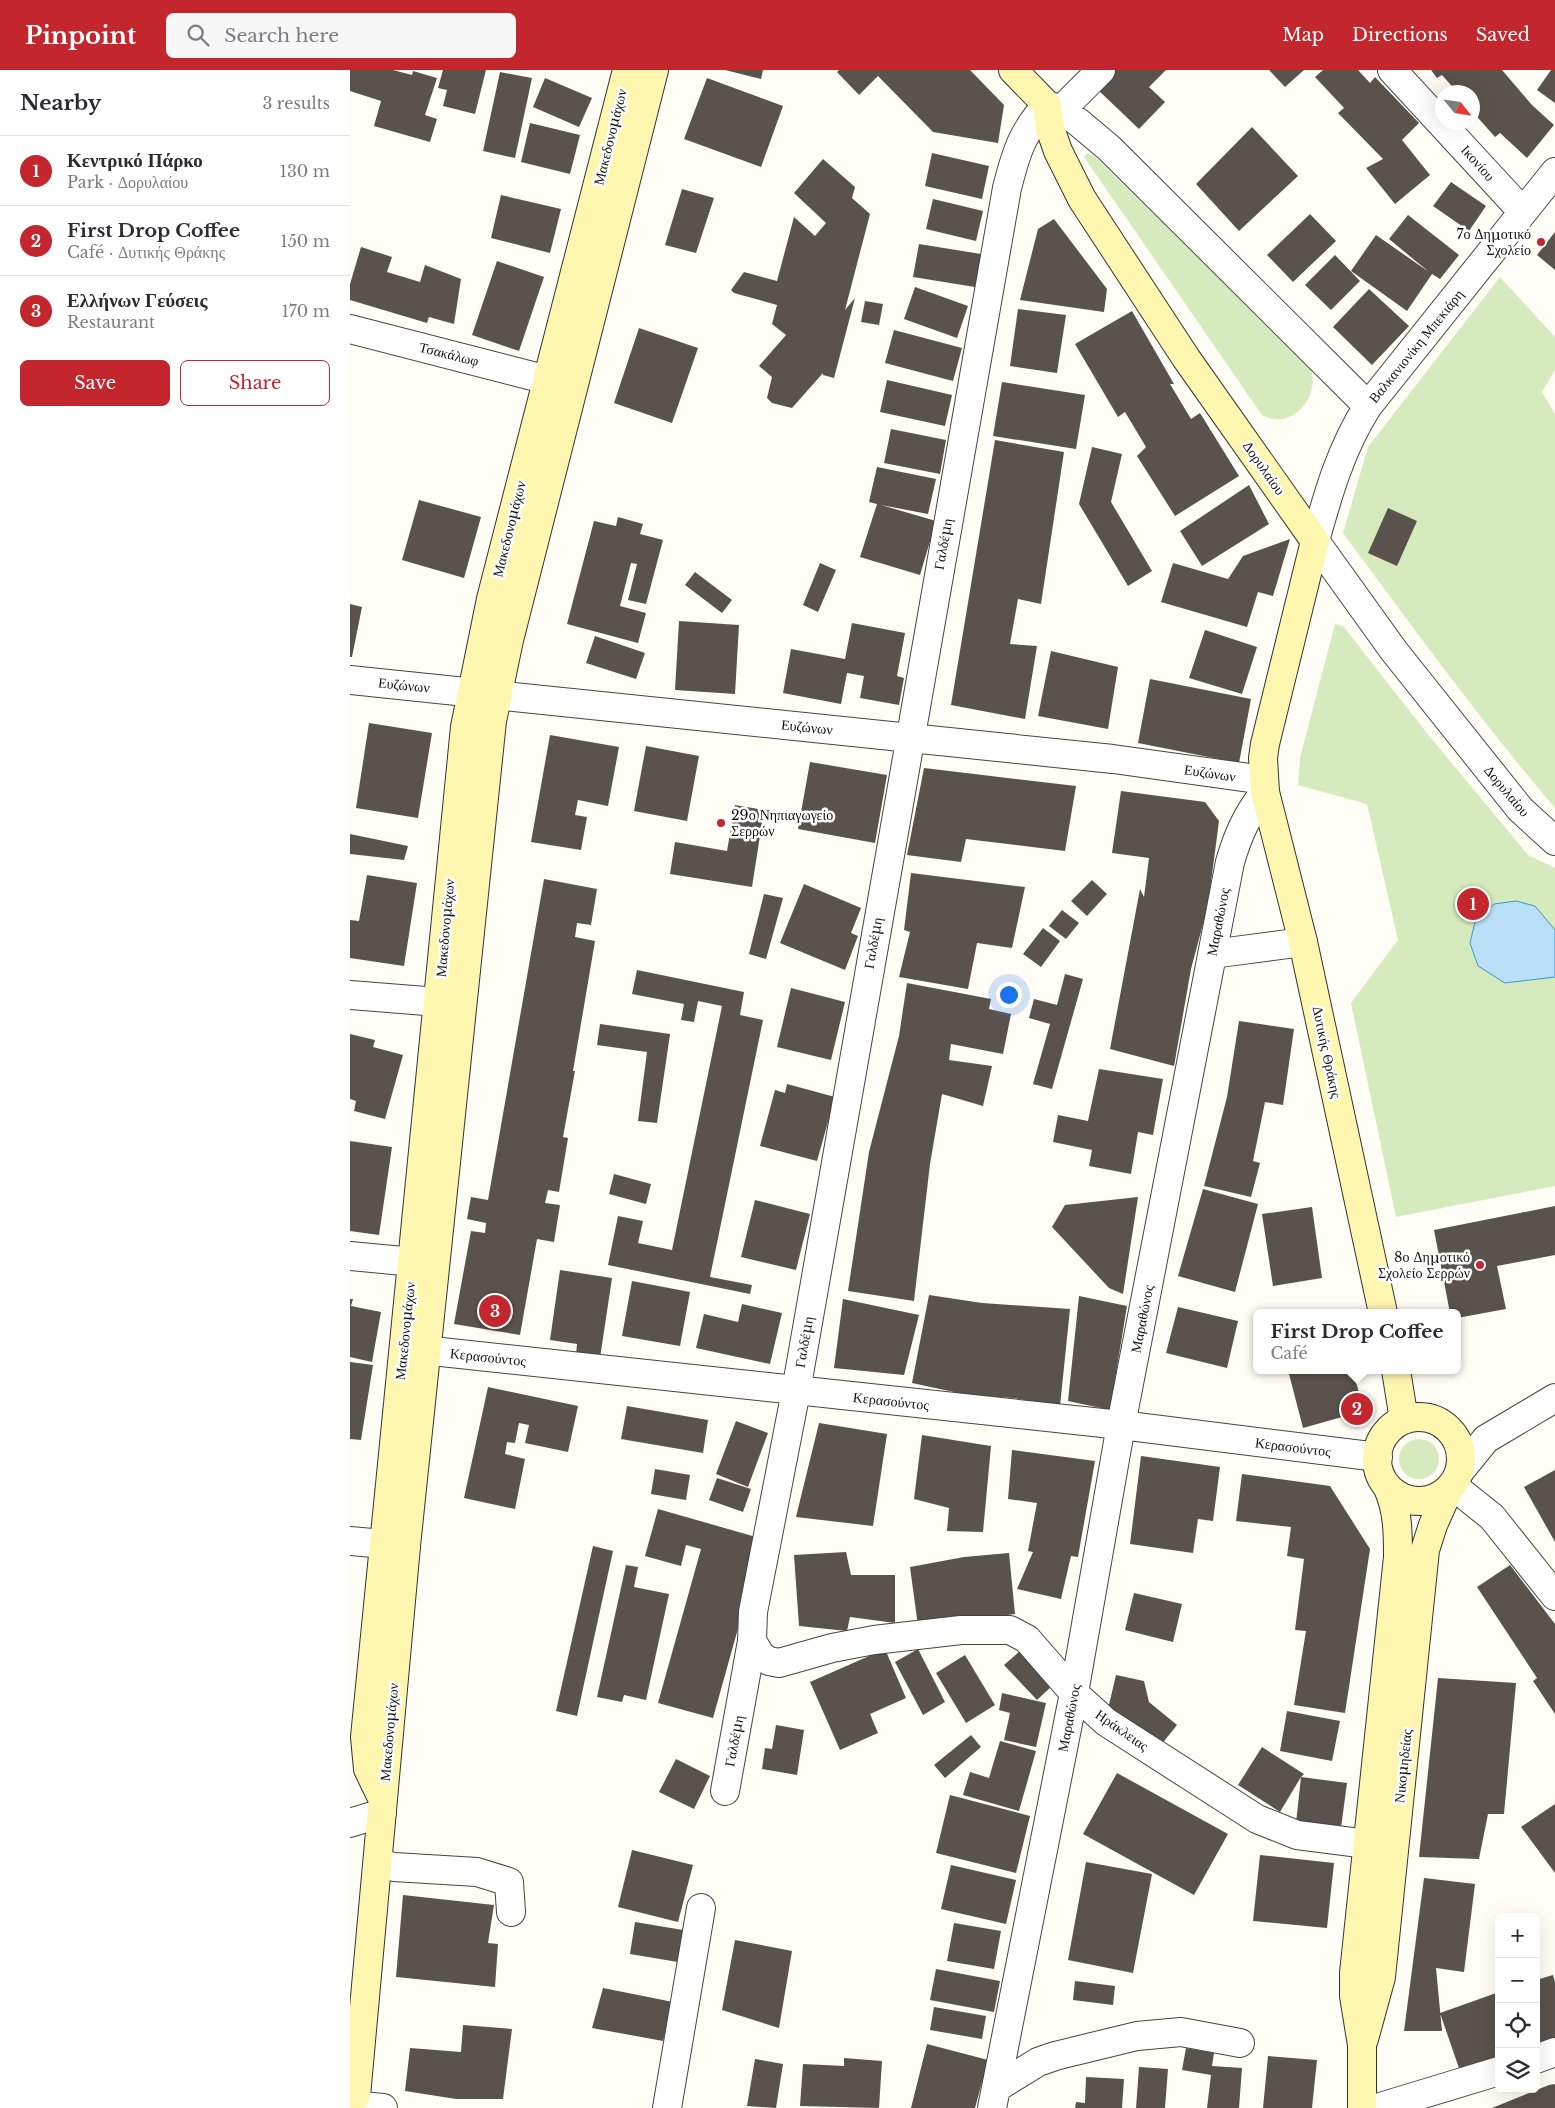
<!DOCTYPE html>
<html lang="en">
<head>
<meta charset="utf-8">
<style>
	:root { --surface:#fff; --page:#f7f7f7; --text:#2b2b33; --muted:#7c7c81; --line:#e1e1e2; --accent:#c4262e }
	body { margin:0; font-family:"Libre Baskerville",serif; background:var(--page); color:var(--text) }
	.controls { position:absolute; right:15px; bottom:15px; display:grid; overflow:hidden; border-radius:8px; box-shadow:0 5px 20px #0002 }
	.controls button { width:45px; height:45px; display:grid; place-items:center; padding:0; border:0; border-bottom:1px solid var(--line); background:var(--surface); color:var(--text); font:25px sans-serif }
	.compass { position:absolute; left:1085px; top:15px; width:45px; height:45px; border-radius:50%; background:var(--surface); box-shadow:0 5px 20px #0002; rotate:120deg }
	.you { position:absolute; left:658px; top:924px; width:18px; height:18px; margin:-12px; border:4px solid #fff; border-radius:50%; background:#1a73e8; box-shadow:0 0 0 8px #1a73e833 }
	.badge { display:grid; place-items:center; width:32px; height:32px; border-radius:50%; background:var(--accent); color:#fff; font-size:16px; font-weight:700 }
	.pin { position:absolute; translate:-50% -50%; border:2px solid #fff; box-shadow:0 1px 5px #0006 }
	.popup { position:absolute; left:903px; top:1239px; width:208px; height:65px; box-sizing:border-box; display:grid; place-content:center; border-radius:8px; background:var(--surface); filter:drop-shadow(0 1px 4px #0005); font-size:16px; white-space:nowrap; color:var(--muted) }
	.popup b { font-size:19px; color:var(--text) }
	.popup::after { content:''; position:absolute; left:50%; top:100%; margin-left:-10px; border:10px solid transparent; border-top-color:var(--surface) }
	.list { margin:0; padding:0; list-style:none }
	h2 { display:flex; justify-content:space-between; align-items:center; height:65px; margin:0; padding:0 20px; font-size:21px }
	h2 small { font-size:16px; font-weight:400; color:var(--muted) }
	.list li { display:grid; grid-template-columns:32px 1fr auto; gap:15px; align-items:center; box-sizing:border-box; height:70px; padding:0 20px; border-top:1px solid var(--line) }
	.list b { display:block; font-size:19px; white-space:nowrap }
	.list p { margin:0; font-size:16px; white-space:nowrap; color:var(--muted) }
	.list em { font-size:16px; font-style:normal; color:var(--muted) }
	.actions { display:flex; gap:10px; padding:15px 20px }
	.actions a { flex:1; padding:11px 0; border:1px solid var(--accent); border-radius:8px; text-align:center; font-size:18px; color:var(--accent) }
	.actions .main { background:var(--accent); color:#fff }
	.icon { flex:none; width:28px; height:28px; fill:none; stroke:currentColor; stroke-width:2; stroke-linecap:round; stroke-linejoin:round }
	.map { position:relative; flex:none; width:1205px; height:2038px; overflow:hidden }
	header { display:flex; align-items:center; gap:30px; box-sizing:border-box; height:70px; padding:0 25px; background:var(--accent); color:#fff }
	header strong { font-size:24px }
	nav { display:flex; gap:28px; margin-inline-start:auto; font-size:18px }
	.search { width:350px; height:45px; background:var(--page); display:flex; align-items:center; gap:12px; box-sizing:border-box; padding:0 18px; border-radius:8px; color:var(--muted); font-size:19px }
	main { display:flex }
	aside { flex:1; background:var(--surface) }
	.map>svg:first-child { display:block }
	.green { fill:#d5ebbd }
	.water { fill:#b9e0f7; stroke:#3f96cf }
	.building { fill:#5a524d }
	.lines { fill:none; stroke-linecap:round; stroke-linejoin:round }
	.street-casing { stroke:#444; stroke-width:30 }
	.secondary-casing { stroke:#333; stroke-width:30 }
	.street { stroke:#fff; stroke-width:28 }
	.secondary { stroke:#fff6b0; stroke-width:28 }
	.poi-dot { fill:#c4262e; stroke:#fff; stroke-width:2 }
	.labels { text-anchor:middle; stroke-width:5; stroke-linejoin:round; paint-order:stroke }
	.street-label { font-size:14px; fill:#111; stroke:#fff }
	.poi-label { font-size:14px; fill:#111; stroke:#fff; text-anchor:end }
</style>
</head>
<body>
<header>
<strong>Pinpoint</strong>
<div class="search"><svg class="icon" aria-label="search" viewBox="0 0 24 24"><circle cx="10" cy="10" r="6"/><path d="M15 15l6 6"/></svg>Search here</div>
<nav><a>Map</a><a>Directions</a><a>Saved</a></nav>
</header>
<main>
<aside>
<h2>Nearby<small>3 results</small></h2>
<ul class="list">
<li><span class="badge">1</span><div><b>Κεντρικό Πάρκο</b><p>Park · Δορυλαίου</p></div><em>130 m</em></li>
<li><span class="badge">2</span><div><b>First Drop Coffee</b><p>Café · Δυτικής Θράκης</p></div><em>150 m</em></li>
<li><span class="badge">3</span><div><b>Ελλήνων Γεύσεις</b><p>Restaurant</p></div><em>170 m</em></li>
</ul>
<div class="actions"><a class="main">Save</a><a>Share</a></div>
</aside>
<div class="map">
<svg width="1205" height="2038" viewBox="0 0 1205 2038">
	<rect width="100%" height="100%" fill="#fffdf5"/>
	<path class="green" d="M737,83L744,86L960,297C972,325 942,362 912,345L734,87Z
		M1150,207L1205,267V300L1192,322L1205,344V738C1130,650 1062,556 993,463L1018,377Z
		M985,554L993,556L1080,667L1178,785L1205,798V1116L1046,1147L1001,933L1048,870L1017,734L948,715L950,688Z
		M1049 1389a20 20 0 1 1 40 0a20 20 0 1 1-40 0Z"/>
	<path class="water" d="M1166,831L1185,836L1205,860V907L1155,913L1128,896L1120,873L1125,852L1144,834Z"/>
	<path class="building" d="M0,0H43L62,5L63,1L87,8L75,45L87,49L80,72L24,56L31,31L0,21Z
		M93,0H136L125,44L93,36L97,20L88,18Z
		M375,0H413L411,9Z
		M489,0H620L654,35L648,73L583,62L528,6L509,25L487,2Z
		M764,0H816L799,17L815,32L789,59L746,18Z
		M919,0H954L935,17Z
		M973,0H1008L1020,13L1025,7L1069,53L1052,70L1080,105L1045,134L1016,98L1033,89L988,43L994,38L965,7Z
		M1081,0H1152L1182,35L1204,55L1177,88L1150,63L1145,67L1122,41V22H1107L1092,5L1087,8Z
		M1201,0H1205V33L1187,20Z
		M150,2L182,8L165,88L133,81Z
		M195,8L242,28L229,57L183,37Z
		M357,8L433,36L411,97L334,69Z
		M180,53L230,65L220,104L171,92Z
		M902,57L948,106L889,161L846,114Z
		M582,83L639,96L632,129L575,116Z
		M473,89L505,117L502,128L520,144L495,240L505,228L484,308L473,305V303L442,338L422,333L417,328L422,307L409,296L436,265L422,254L427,235L384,223L381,220L394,202L427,211L444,147L465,166L476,153L444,123Z
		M1101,112L1136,136L1119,161L1083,136Z
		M332,119L364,128L346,183L315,175Z
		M151,125L211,139L200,183L141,168Z
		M583,129L633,141L626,171L576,159Z
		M960,144L986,171L943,212L917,185Z
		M1058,145L1109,185L1090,209L1082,204L1057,241L1001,201L1026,165L1079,202L1039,169Z
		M704,149L757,219L754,242L670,230L688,159Z
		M1205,162V200L1187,185Z
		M569,174L631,184L625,217L563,207Z
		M11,177L42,187L37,202L70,212L75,195L111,209L104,254L79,247L77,253L0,230V214Z
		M985,185L1010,211L981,240L955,215Z
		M147,191L194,207L169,281L122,265Z
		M565,217L618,236L607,268L554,249Z
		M1019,219L1059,256L1022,295L983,257Z
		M515,231L533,234L529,255L511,252Z
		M668,239L716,245L707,303L660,296Z
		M782,241L824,314H820L841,349L850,343L889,406L825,446L787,386L796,377L775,342L768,347L725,274Z
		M289,258L348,278L322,353L264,333Z
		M544,260L612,278L603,311L535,293Z
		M537,310L602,325L595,356L530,342Z
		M652,312L735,325L726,379L643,366Z
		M541,359L596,370L590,404L534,393Z
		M645,370L714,382L691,534L668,529L660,574L687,576L675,649L601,635Z
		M742,377L772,384L761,432L802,501L778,516L729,434Z
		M527,397L586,409L578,444L531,435L586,451L570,505L510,487L527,434L519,432Z
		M899,415L919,454L852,496L830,461Z
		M69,430L131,447L114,508L52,490Z
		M1038,438L1067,451L1047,496L1018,483Z
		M268,447L293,454L290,464L313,470L296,534L278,530L287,494L281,493L270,536L296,543L288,573L217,554L244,451L266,456Z
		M940,469L923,526L908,522L897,557L811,532L823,493L878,509L893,486Z
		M470,493L486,500L468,542L453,535Z
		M345,502L382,530L372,543L335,515Z
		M0,534L12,537L2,587H0Z
		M329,551L389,555L385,624L325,620Z
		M502,553L555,563L547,606L554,608L549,635L510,628L514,606L497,603L491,634L433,623L441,579L495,589Z
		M855,560L907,577L892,624L839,608Z
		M245,566L295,583L286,609L236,593Z
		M701,581L768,597L758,659L688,646Z
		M800,609L901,629L889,693L788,673Z
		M19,653L82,663L68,748L6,738Z
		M200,665L269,677L258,736L228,730L225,745L237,747L231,780L181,772Z
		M296,676L349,686L337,751L284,741Z
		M460,692L537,705L525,773L448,759Z
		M574,698L726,716L715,781L616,769L611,792L557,785Z
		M771,721L855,732L869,751L858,835L841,899L824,996L760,979L790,819L794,827L799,788L762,783Z
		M385,735L414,740L402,817L320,804L325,772L377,781Z
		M0,764L58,776L54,790L0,784Z
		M561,803L675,817L662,878L627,873L618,919L549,907L560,862L554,860Z
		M17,805L67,813L54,896L0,888V850L9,851Z
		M194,809L247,819L241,855L227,853L225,867L245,871L223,1001H225L213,1067L218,1068L209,1122L198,1120L195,1133L210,1135L204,1172L187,1169L170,1265L104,1254L121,1161L135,1163L136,1153L117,1149L121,1127L138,1130Z
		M742,810L757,824L737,846L721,831Z
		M454,814L511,838L501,863L508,866L495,900L430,873Z
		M414,824L433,828L416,889L399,884Z
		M712,840L729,853L716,869L699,856Z
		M693,858L710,871L691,897L673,884Z
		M287,900L394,922L390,945L413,950L360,1207L402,1215L400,1224L258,1195L268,1146L293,1151L288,1173L322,1180L372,936L348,931L344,952L331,950L334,934L282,924Z
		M715,904L733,909L702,1019L683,1014L700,954L679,948L684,929L707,935Z
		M557,913L641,929L639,939L661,944L653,984L601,974L599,990L642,996L633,1036L592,1024L580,1094L564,1231L498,1221L519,1082L549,966Z
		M441,918L495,932L481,990L427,977Z
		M889,951L944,959L933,1035L915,1032L903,1091L910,1093L901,1127L854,1116L877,1027Z
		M250,954L320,964L307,1053L288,1051L297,982L247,975Z
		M0,964L25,970L23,977L53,985L35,1049L4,1041L6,1031L0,1029Z
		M749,999L813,1009L803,1065L788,1062L781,1104L739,1096L742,1080L703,1072L708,1045L738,1051Z
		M437,1014L485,1027L467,1091L410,1076L425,1020L435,1023Z
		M0,1071L42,1077L29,1165L0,1161Z
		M264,1104L301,1114L296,1134L259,1124Z
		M853,1119L908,1134L885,1222L828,1206Z
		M788,1127L773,1224L759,1218L702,1157L715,1135Z
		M405,1130L460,1144L446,1200L391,1187Z
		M1205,1136V1185L1147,1196L1156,1239L1107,1248V1243H1100L1084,1160Z
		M962,1137L972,1208L923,1216L912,1144Z
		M210,1200L262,1208L250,1288L226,1285L227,1274L200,1270Z
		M282,1211L340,1222L330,1276L272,1266Z
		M579,1225L632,1233L720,1239L710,1336L663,1328L618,1325L562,1313Z
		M729,1226L777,1236L760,1340L718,1331Z
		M0,1229H3L1,1236L31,1242L22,1292L0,1287Z
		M493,1229L569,1245L554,1305L484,1298Z
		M392,1234L432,1243L420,1294L346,1278L354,1244L388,1252Z
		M828,1237L888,1251L877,1298L816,1283Z
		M0,1292L23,1295L11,1370L0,1369Z
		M938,1300H1003L1011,1331L999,1345L953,1358Z
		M138,1317L228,1336L218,1382L175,1373L179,1355L169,1353L165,1373L157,1372L155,1384L175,1389L165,1439L114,1428Z
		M277,1336L358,1350L353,1383L271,1369Z
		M386,1351L418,1363L398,1417L366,1404Z
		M469,1353L537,1364L523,1456L446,1447Z
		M572,1365L641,1376L633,1462L597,1461L599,1438L564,1429Z
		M662,1380L745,1391L728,1487L721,1486L711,1529L667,1519L683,1482L678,1481L687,1433L658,1429Z
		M791,1386L870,1397L863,1451L848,1449L843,1483L780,1474Z
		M305,1399L340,1405L336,1430L301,1424Z
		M1205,1400V1472L1174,1417Z
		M892,1404L980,1416L1020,1479L995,1643L944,1635L956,1561L945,1560L954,1489L937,1486L941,1457L886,1451Z
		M367,1408L401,1419L393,1442L359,1430Z
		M308,1439L413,1469L363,1648L308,1633L351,1479L336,1475L331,1496L295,1486Z
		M243,1476L263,1481L227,1646L206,1641Z
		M496,1482L501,1505H545V1553L500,1547L497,1561L449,1556L444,1485Z
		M659,1483L665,1544L568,1556L560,1497L614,1487Z
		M276,1495L288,1497L284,1517L319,1524L296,1630L274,1625L272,1632L247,1627Z
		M1160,1495L1205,1554V1644L1183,1611L1187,1608L1127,1517Z
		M784,1523L832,1534L823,1572L775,1560Z
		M535,1579L556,1628L520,1644L528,1663L490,1680L460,1612Z
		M568,1579L595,1632L573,1645L545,1592Z
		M671,1580L703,1615L687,1630L654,1595Z
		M615,1585L645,1635L616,1653L586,1603Z
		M766,1605L794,1611L799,1632L827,1655L807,1680L758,1639Z
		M1088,1608L1166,1613L1154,1744H1138L1129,1789L1069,1787Z
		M652,1623L696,1633L686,1677L654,1670L660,1643L649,1640Z
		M937,1641L990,1651L982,1691L930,1681Z
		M426,1655L454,1660L447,1705L412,1699L415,1678L422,1679Z
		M621,1665L631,1677L595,1708L584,1695Z
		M650,1671L686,1681L669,1741L613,1725L620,1702L639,1708Z
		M912,1677L954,1704L951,1707L997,1713L991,1758L946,1753L951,1707L930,1742L888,1715Z
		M326,1689L360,1706L344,1739L309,1722Z
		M767,1703L878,1764L844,1825L733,1764Z
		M600,1725L680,1746L666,1803L586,1783Z
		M1205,1734V1803L1171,1757Z
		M282,1780L343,1795L328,1852L268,1837Z
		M910,1785L984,1793L977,1858L903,1851Z
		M736,1792L802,1804L783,1903L718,1890Z
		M601,1795L666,1810L656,1854L591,1839Z
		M1074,1808L1125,1814L1114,1902L1086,1898L1092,1961H1054Z
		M53,1825L144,1835L138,1873L148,1874L145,1917L46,1907Z
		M285,1852L333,1860L328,1892L280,1884Z
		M604,1853L651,1861L644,1899L597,1891Z
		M385,1870L442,1881L429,1958L372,1940Z
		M586,1899L650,1911L644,1942L580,1930Z
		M1203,1905L1205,1912V1974L1186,1980V1910Z
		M725,1911L765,1916L763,1935L723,1930Z
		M253,1918L323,1932L313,1971L242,1958Z
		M1149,1922V1992L1111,2004L1090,1943Z
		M584,1937L636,1946L632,1969L580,1960Z
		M113,1955L162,1959L153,2029H106L55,2021L60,1978L111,1982Z
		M577,1974L638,1990L625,2038H561Z
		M836,1978L864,1983L862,1996L892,1998L889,2038H857L861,2005L832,2000Z
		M918,1986L967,1990L962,2038H913Z
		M494,1988L532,1991L529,2038L450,2036L453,1994L494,1996Z
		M405,1989L433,1994L426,2038L397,2036Z
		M789,1997L818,1999L815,2038H786Z
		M736,2007L774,2009L772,2038H725L726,2032L735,2033Z
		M1205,2014V2038H1142L1199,2015Z"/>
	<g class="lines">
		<g class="street-casing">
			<path id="street" d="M1042,0L1173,142
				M711,40L751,0
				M1205,102L1018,336C991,378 978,424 965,471L1044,581L1170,739L1205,771
				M0,259L198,310
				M0,610L763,689L914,710
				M862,884L953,872
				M0,925L88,932
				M0,1186L85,1194
				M54,1278L771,1355L1028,1387
				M1110,1401L1136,1369L1205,1328
				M1102,1415L1142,1447L1205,1526
				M0,1471L56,1476
				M402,1571L411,1586L419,1591L429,1593L482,1578L524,1570L611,1560H660L677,1569L724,1623L756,1652L907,1749L947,1765L1041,1777
				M375,1721L402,1571L403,1542L446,1321L657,118C666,83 672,62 697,35L711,40L728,52L759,78L1018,336
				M0,1753L32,1743
				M28,1793L44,1797L127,1802L159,1812L161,1842
				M1186,1989L1205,1982
				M646,2018L688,1992L705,1986L787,1966L831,1962L890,1973
				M0,2035L33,2038
				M317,2038L351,1838
				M642,2038L724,1623L771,1355L880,792C888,765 897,744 915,722
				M1027,2038L1149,2001"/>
		</g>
		<g class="secondary-casing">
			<path id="secondary" d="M663,0L697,35L700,58L708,81L732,129L836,288L965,471L915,674L913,688L915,722L953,872L1033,1243
				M1046,1300L1054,1350
				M1027 1389a42 42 0 1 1 84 0a42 42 0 1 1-84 0Z
				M32,1728L18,1699L15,1667L115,657L141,529L277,0
				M1014,1969L1031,1907L1075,1480L1083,1455L1099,1419
				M6,2026L56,1476L142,651L159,570L304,0
				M1012,2038V1975L1004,1926V1903L1048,1487C1048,1462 1048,1440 1037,1416"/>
		</g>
		<use href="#street" class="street"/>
		<use href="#secondary" class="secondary"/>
	</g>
	<g class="poi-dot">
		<circle cx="1191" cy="172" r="5"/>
		<circle cx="371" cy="753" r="5"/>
		<circle cx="1130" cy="1195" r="5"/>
	</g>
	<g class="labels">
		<g class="street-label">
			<text transform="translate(260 67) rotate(-76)" y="5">Μακεδονομάχων</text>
			<text transform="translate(1128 93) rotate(48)" y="5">Ικονίου</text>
			<text transform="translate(1066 276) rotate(-51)" y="5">Βαλκανιονίκη Μπεκιάρη</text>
			<text transform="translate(99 284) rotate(14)" y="5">Τσακάλωφ</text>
			<text transform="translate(914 398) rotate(55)" y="5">Δορυλαίου</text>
			<text transform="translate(159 459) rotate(-76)" y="5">Μακεδονομάχων</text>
			<text transform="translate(593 474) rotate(-80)" y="5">Γαλδέμη</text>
			<text transform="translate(54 615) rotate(6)" y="5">Ευζώνων</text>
			<text transform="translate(457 657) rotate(6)" y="5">Ευζώνων</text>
			<text transform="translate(860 703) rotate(8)" y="5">Ευζώνων</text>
			<text transform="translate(1157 721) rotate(50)" y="5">Δορυλαίου</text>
			<text transform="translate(868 852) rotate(-79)" y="5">Μαραθώνος</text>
			<text transform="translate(95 858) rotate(-85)" y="5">Μακεδονομάχων</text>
			<text transform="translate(523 873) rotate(-80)" y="5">Γαλδέμη</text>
			<text transform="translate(977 982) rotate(78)" y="5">Δυτικής Θράκης</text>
			<text transform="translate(792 1249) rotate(-79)" y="5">Μαραθώνος</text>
			<text transform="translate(55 1261) rotate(-84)" y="5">Μακεδονομάχων</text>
			<text transform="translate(454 1272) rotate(-80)" y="5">Γαλδέμη</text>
			<text transform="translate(138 1287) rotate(6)" y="5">Κερασούντος</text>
			<text transform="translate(541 1331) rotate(6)" y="5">Κερασούντος</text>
			<text transform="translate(943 1377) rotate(7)" y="5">Κερασούντος</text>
			<text transform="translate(719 1648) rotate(-79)" y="5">Μαραθώνος</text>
			<text transform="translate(772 1660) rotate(35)" y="5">Ηράκλειας</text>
			<text transform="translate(39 1662) rotate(-85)" y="5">Μακεδονομάχων</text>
			<text transform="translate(384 1671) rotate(-79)" y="5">Γαλδέμη</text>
			<text transform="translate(1053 1696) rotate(-84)" y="5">Νικομηδείας</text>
		</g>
		<g class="poi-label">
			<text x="1181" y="169">7ο Δημοτικό<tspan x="1181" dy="16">Σχολείο</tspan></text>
			<text x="381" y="750" text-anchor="start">29ο Νηπιαγωγείο<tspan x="381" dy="16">Σερρών</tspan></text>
			<text x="1120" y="1192">8ο Δημοτικό<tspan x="1120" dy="16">Σχολείο Σερρών</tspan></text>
		</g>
	</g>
</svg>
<div class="controls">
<button>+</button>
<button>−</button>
<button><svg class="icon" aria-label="locate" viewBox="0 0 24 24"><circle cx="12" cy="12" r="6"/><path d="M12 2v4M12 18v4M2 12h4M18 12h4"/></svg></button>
<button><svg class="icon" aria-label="layers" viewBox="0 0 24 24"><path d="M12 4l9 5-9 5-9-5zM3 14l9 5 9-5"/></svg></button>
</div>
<svg class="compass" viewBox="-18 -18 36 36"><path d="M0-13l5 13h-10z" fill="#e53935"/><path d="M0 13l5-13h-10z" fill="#7c7c81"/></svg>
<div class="you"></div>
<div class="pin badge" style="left:1123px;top:834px">1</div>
<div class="pin badge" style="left:1007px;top:1339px">2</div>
<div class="popup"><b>First Drop Coffee</b>Café</div>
<div class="pin badge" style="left:145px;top:1241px">3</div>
</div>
</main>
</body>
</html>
